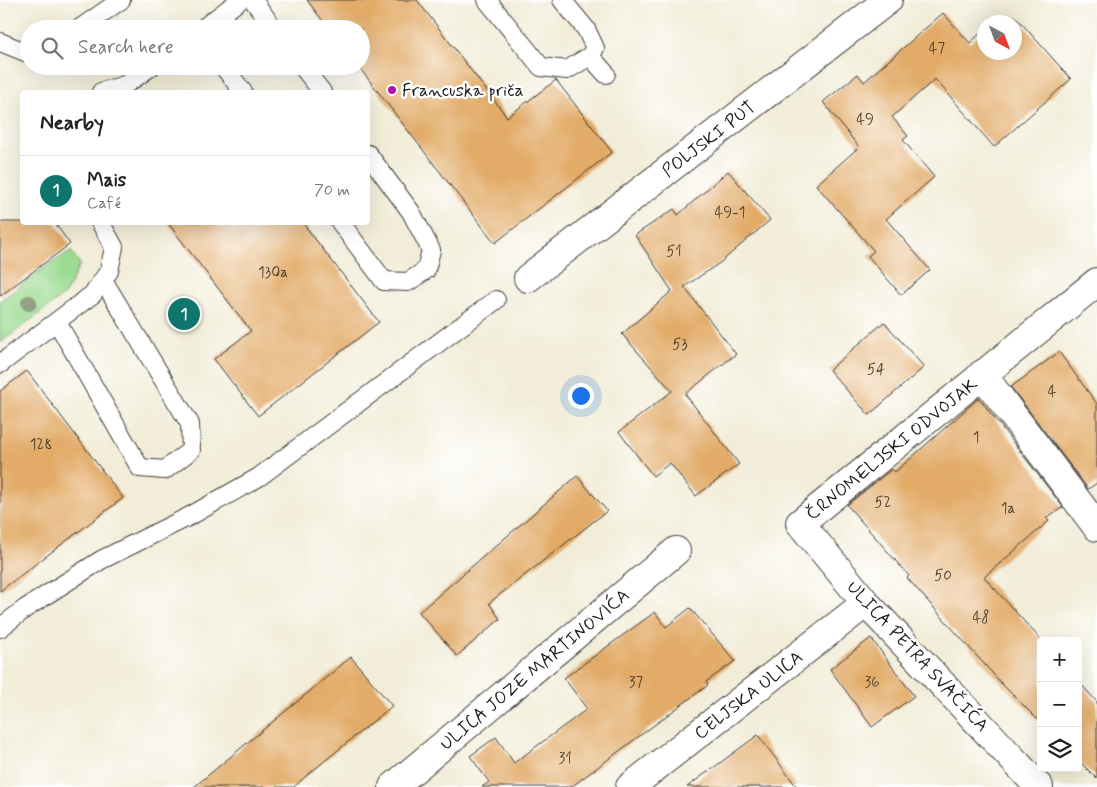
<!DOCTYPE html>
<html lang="en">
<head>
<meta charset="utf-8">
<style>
	:root { --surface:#fff; --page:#f2f2f2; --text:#222; --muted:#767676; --line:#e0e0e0; --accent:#0f766e }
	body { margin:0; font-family:Mynerve,sans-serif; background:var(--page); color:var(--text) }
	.controls { position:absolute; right:15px; bottom:15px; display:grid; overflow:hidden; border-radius:5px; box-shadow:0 5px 20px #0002 }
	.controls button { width:45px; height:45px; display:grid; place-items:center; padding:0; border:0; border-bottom:1px solid var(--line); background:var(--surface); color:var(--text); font:25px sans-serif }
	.compass { position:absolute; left:977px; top:15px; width:45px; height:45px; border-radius:50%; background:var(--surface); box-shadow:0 5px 20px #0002; rotate:139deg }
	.you { position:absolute; left:580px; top:395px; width:18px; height:18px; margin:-12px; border:4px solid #fff; border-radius:50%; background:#1a73e8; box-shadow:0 0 0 8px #1a73e833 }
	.badge { display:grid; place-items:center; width:32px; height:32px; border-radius:50%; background:var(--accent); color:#fff; font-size:16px; font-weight:700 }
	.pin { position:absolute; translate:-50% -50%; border:2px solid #fff; box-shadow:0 1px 5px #0006 }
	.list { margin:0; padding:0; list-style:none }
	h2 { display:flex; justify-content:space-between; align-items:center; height:65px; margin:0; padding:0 20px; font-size:21px }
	h2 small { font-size:16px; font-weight:400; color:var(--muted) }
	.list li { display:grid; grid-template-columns:32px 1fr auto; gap:15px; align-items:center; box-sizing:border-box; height:70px; padding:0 20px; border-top:1px solid var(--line) }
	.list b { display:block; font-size:19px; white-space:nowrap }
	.list p { margin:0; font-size:16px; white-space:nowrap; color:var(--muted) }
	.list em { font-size:16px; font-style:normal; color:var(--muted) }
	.icon { flex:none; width:28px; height:28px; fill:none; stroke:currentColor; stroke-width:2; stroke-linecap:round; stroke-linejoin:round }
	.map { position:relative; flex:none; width:1097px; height:787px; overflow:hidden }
	.search { position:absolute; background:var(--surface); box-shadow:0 5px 20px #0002; left:20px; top:20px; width:350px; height:55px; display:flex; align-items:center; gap:12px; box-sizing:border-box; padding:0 18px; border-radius:28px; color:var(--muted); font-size:19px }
	.panel { position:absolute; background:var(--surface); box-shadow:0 5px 20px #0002; left:20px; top:90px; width:350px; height:135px; border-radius:5px }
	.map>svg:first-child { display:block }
	.green { fill:#9bdb91; stroke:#5c7c56 }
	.building { fill:#e2ab68 }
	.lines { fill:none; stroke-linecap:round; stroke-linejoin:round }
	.lane-casing { stroke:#3c3b38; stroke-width:20 }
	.street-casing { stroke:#3c3b38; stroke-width:30 }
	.lane { stroke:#fff; stroke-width:18 }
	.street { stroke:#fff; stroke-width:28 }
	.tree { fill:#949f87 }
	.poi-dot { fill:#b5179e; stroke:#fff; stroke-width:2 }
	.labels { text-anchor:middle; stroke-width:5; stroke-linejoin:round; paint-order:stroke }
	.number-label { font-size:15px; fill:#4e402f }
	.poi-label { font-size:18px; fill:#1c1c1c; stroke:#fff; text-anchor:start }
	.street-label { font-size:18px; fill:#1c1c1c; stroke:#fff }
</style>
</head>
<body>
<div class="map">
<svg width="1097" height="787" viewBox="0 0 1097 787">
	<rect width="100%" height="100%" fill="#fff"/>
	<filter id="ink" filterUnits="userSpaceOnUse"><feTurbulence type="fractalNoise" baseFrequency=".02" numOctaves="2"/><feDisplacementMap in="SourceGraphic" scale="10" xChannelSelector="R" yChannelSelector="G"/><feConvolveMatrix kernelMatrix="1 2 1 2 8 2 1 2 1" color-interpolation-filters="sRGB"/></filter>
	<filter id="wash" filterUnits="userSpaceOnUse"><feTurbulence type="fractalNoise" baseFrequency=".0096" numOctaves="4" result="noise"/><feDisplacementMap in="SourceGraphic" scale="20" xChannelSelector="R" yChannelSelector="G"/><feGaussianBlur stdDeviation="1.12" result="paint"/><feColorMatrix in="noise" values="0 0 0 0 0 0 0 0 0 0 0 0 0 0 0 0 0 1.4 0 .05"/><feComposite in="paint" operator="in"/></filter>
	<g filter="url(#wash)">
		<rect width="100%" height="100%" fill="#f2edd8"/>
		<path class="green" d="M71,251L80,264L65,294L0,343V301L48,265Z"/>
		<g id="blocks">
			<path class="building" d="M307,0H417L507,117L556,80L612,152L495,243L358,66H361V29H329Z
				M943,13L970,43L984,30V52H1014V22H1008L1015,16L1071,79L994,147L935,79L892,117L908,136L903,140L934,177L886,219L930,270L901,295L868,256L874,251L816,185L859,147L823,102L858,74L864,82Z
				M728,171L770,220L721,262L684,287L736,354L685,394L739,464L696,496L670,463L653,476L619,432L672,391L622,334L672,291L635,235L674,209L678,215Z
				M0,222H54L70,244L0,296Z
				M167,222H302L379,322L258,416L214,359L251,331Z
				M884,322L924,367L869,415L829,370Z
				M1059,352L1097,404V483L1088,489L1011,387Z
				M27,371L123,498L0,591V391Z
				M979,398L1063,507L1046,518L1049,521L984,577L1042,641L1041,723L1002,684L907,578L909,576L847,505L892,469L895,472Z
				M577,476L607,511L489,603L500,619L457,656L419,612Z
				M690,608L735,661L706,682L708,685L571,787H482L489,782L470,756L496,737L514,763L587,709L564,678L655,612L666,627Z
				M871,638L914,696L872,727L830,669Z
				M351,657L392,706L305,777L294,787H194Z
				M1078,681L1097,702V779L1078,760Z
				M758,735L797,787H687Z"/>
		</g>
	</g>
	<g filter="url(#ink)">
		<use href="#blocks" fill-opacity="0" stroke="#3c3b38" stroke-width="1"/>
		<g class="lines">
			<g class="lane-casing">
				<path id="lane" d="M253,0L274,29
					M487,0L541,67L567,70L590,56L595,48L586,29L562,0
					M79,29L121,0
					M202,29L240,0
					M0,42L25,52L29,51
					M590,56L606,74
					M223,66L243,92
					M302,66L322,92
					M101,92L125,85L152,66
					M340,222L384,281L408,282L426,270L431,250L411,212L368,154
					M57,322L140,468L165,470L191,450L190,424L103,280
					M0,364L93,294L109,271L114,247L100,222
					M0,628L26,608L101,560L190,516L259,477L496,300"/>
			</g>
			<g class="street-casing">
				<g id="street">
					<path id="s1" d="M528,278L888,0"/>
					<path d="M982,374L1097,527"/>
					<path id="s2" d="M393,787L676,551"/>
					<path id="s3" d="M630,787L866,603"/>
					<path id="s4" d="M1039,787L866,603L800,523L1097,282"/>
				</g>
			</g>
			<use href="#lane" class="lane"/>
			<use href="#street" class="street"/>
		</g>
		<circle class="tree" cx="29" cy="303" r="8"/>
	</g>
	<circle class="poi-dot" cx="392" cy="90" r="5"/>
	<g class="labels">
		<g class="number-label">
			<text x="937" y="53">47</text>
			<text x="865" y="124">49</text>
			<text x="730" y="217">49-1</text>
			<text x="674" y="256">51</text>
			<text x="273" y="277">130a</text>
			<text x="680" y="349">53</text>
			<text x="876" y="374">54</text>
			<text x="1052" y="396">4</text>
			<text x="976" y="442">1</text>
			<text x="41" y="449">128</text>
			<text x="883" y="507">52</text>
			<text x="1008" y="513">1a</text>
			<text x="943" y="580">50</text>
			<text x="981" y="622">48</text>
			<text x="636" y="687">37</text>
			<text x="872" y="687">36</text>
			<text x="565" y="763">31</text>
		</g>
		<g class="poi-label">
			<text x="402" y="96">Francuska priča</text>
		</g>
		<g class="street-label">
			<text dy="6" stroke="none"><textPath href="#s1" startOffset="228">POLJSKI PUT</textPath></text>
			<text dy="6" stroke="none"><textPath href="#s4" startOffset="474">ČRNOMELJSKI ODVOJAK</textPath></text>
			<text transform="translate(918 656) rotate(47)" y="6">ULICA PETRA SVAČIĆA</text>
			<text dy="6" stroke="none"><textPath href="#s2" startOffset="184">ULICA JOZE MARTINOVIĆA</textPath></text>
			<text dy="6" stroke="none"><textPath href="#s3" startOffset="150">CELJSKA ULICA</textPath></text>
		</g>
	</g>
</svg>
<div class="controls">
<button>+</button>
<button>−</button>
<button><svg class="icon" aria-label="layers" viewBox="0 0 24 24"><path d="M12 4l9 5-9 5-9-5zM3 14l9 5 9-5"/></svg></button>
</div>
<svg class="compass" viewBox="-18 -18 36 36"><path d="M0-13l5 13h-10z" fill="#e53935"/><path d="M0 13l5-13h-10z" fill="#767676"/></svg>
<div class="you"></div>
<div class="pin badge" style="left:184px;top:314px">1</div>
<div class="search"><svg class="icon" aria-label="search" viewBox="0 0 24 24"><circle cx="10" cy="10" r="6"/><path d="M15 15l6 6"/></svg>Search here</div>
<section class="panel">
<h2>Nearby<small></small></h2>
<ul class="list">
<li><span class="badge">1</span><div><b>Mais</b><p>Café</p></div><em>70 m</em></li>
</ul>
</section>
</div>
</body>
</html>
